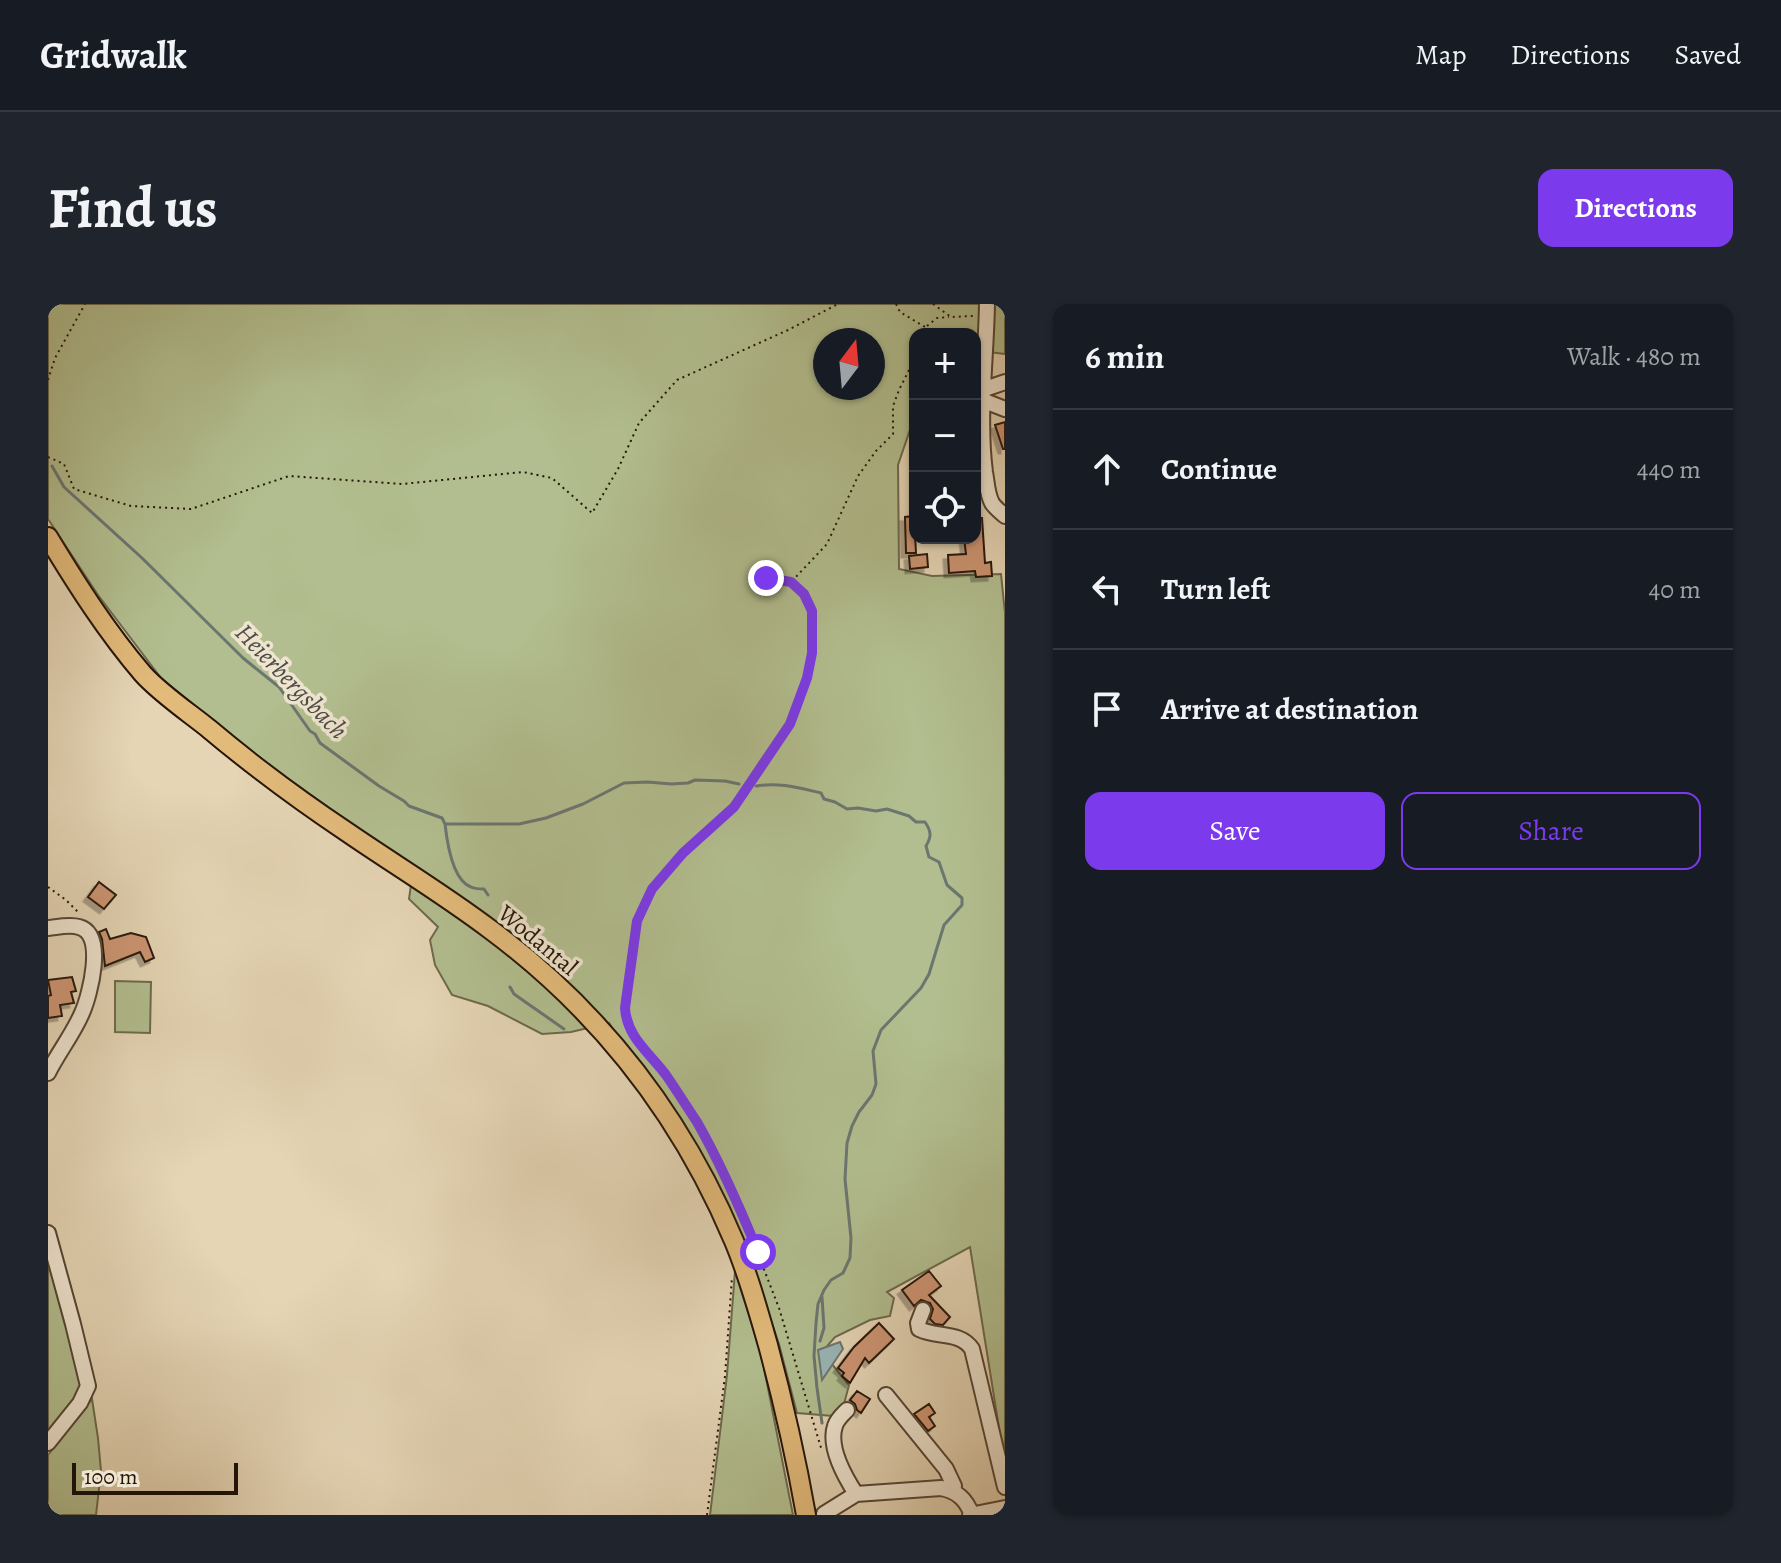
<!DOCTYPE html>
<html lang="en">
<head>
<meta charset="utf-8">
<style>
	:root { --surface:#171b24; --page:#20242c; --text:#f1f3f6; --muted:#9ea1a6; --line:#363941; --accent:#7c3aed }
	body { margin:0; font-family:Alegreya,serif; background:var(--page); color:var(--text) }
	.controls { position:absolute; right:24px; top:24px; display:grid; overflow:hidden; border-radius:16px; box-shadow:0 2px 6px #0004 }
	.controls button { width:72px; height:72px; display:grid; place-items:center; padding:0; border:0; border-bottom:2px solid var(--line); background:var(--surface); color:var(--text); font:40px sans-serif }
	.compass { position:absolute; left:765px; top:24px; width:72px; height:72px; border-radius:50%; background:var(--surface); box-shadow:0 2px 6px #0004; rotate:16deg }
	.scale { position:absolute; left:24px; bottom:20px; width:166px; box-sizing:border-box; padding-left:8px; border:4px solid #251509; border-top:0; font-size:22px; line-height:28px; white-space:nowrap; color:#251509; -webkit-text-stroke:6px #eee4cf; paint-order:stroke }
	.stop { position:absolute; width:24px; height:24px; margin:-18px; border:6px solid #7c3aed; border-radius:50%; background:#fff }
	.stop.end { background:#7c3aed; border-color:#fff; box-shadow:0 2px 8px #0008 }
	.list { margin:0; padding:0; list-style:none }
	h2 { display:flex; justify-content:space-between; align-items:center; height:104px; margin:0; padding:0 32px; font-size:34px }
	h2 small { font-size:26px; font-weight:400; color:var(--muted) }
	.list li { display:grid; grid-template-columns:52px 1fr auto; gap:24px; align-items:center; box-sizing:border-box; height:120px; padding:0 32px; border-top:2px solid var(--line) }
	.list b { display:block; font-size:30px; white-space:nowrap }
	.list em { font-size:26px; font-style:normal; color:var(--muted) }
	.actions { display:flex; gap:16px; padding:24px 32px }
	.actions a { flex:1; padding:18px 0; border:2px solid var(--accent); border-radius:16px; text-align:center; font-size:28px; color:var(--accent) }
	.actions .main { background:var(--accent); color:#fff }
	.icon { flex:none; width:44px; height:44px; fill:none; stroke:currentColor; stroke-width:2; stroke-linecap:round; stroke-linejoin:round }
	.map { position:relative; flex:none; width:957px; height:1211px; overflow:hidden; border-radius:16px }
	header { display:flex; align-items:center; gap:48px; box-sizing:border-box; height:112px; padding:0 40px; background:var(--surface); border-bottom:2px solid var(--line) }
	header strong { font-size:38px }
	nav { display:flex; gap:44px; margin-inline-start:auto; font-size:28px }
	.intro { display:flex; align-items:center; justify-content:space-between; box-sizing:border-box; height:192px; padding:0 48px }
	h1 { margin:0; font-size:56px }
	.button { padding:20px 36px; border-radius:16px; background:var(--accent); color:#fff; font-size:28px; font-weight:700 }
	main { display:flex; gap:48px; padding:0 48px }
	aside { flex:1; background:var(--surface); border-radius:16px; box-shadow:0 2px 6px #0004 }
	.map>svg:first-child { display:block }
	.green { fill:#b2be8f; stroke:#6c6a4c; stroke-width:2; fill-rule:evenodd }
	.water { fill:#99b6b6; stroke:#6b7671; stroke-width:2 }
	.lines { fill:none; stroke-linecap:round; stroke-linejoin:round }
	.stream { stroke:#6b7671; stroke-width:3 }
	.building { fill:#cd9573; stroke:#251509; stroke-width:2; filter:url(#shadow) }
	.minor-casing { stroke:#554534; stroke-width:18 }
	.major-casing { stroke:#251509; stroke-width:22 }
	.path { stroke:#251509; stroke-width:2; stroke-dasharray:2 4; stroke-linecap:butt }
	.minor { stroke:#eee4cf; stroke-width:14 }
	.major { stroke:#e2ba7a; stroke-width:18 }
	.route { stroke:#7c3aed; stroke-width:10 }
	.labels { text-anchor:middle; stroke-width:7; stroke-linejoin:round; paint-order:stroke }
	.street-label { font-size:24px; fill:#251509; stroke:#eee4cf }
	.water-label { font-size:26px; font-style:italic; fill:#4e4d46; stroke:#eee4cf }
</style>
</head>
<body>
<header>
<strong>Gridwalk</strong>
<nav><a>Map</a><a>Directions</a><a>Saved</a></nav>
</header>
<div class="intro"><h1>Find us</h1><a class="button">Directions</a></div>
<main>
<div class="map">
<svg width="957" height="1211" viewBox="0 0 957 1211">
	<defs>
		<filter id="shadow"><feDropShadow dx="-4.5" dy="4.5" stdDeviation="0" flood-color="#0004"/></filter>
	</defs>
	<rect width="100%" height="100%" fill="#e5d5b5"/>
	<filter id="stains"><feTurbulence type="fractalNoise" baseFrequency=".0025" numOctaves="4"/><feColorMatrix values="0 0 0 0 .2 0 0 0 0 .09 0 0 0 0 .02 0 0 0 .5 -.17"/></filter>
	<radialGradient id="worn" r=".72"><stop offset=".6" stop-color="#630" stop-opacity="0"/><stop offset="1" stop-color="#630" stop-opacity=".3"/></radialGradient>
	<path class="green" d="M0,0H936L932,77L927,78V30H867V111L850,161L851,265L884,272L953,270L957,309V1161L922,943L839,988L846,994L842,1012L822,1016L787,1033L774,1048L801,1081L795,1104L785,1112L749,1109L731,1040L713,987L629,816L603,773L571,735L561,719L523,728L494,730L440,702L404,691L387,661L382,636L390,623L361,595L363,581L411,592L304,520L205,450L113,374L50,291L0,215ZM777,36H825V84H777Z
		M941,0H957V50L941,48Z
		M67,677L103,678L102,729L67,728Z
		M0,944L36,1083L0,1134Z
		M687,967L713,1049L745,1211H662L679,1071Z
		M44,1095L50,1134L53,1167L48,1211H0V1151Z"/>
	<path class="water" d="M792,1038L795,1045L774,1076L770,1046Z"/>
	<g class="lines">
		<path class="stream" d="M4,162L16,183L94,254L195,354L231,383L262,427L267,430L272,439L331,482L356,497L361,502L394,514L397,520H471L498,514L535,500L576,479L600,478L623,480L640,479L647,476L677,477L691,480
			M708,482C731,478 751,484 773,489L776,495L787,498L799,505L810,504L828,507L839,505L861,512L868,518H877C883,527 884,532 878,542L881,553L891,558L899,581L914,594V601L896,621L881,670L873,684L833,726L825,747L828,780L824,791L811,808L804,822L799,839L797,875L803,934L802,954L795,969L783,976L776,986L770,1000L768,1019L766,1052L769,1084L774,1119
			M397,520C399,538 404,576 423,583C427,585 432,585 436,585L440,591
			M462,683L466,690L516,725
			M772,1037L776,1024L774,993"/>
	</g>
	<path class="building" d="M957,118V145H955L947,121Z
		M866,212L868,249H858L857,213Z
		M927,214H934L937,259L943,258L944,272L928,273L927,267L901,269L900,251L918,250L916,234H927Z
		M879,250L880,263L862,265L861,252Z
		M51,578L68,591L56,605L40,593Z
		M58,625L62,635L83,629L98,633L106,654L97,658L92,648L57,662L54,635L51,628Z
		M24,673L28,687L23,688L26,699L12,701L14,712L0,714V692L3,691L0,676Z
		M881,967L893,982L881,991L902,1013L895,1021L887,1020L882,1015L885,1005L882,999L873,996L866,1002L854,986Z
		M831,1019L846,1035L821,1059L817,1054L802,1079L794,1072L796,1069L790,1064L806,1043Z
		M809,1087L822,1095L813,1109L809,1106L807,1100L802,1096Z
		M881,1100L887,1109L881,1113L887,1122L880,1127L866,1110Z"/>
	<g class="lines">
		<g class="minor-casing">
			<path id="minor" d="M939,0C938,56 930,113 937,168C939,178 939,190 944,199C947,204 953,208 957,212
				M934,86L957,78
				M934,96L957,105
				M0,624C10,623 22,620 31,623C58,630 42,691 34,709C25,730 10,749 0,769
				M0,929L25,1020L40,1082L32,1099L0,1139
				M875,1006L870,1019L871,1025C889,1034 912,1027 924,1045L957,1183
				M838,1091L898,1165L906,1182L905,1186
				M799,1106C795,1110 789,1115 787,1122C780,1143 797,1173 808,1190
				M776,1210L808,1190L893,1184C909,1187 918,1195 924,1211
				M922,1211L957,1204"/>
		</g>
		<g class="major-casing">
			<path id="major" d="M0,233C29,281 59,328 95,370C112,389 140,408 160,424C204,461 251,496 299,528C347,561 397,591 443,626C553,708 633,811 686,937C700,970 710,1006 720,1041C735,1097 748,1154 758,1211"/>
		</g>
		<path class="path" d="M848,0L852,8L877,23L879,30
			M885,0L903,13L925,12
			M879,22L889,14L901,13
			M0,76L7,54L37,0
			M0,153L16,160L26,185L83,202L143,205L241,172L354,180L475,168L504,174L544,209L570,165L591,119L629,76L740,26L790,0
			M718,274L743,278L756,290L764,307V349L759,374L742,420L686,503L635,549L604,585L589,617L582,659L577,704L578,717L588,736L617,769L648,817L694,909L731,1004L774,1147
			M744,277L779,240L810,172L828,147L845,130V102L851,86L867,54
			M0,583L18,596L32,610
			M659,1211L677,1072L684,973"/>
		<use href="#minor" class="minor"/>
		<use href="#major" class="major"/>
	</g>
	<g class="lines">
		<path class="route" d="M710,948C692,904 673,860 649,818C639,803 629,787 618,771C602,749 579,734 577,704L589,617L604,585L635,549L686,503L742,420L759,374L764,349V307L756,290L743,278L718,274"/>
	</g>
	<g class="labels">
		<g class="street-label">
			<text transform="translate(490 636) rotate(40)" y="8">Wodantal</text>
		</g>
		<g class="water-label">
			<text transform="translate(244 377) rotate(46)" y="9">Heierbergsbach</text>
		</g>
	</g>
	<rect width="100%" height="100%" filter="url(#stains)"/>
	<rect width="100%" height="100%" fill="url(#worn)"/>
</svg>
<div class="controls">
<button>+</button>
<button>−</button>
<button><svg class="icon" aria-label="locate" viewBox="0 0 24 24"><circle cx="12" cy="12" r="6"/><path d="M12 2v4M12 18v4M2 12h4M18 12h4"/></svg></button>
</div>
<svg class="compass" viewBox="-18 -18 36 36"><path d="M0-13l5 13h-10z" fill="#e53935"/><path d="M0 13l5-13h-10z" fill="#9ea1a6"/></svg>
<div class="scale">100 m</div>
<div class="stop" style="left:710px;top:948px"></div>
<div class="stop end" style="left:718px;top:274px"></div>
</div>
<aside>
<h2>6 min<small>Walk · 480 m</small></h2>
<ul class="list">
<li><svg class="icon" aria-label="ahead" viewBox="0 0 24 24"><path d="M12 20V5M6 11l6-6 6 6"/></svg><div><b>Continue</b></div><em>440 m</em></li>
<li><svg class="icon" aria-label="left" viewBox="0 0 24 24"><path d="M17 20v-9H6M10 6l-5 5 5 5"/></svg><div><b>Turn left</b></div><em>40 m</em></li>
<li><svg class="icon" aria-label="arrive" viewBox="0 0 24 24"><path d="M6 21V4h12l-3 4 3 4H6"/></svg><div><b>Arrive at destination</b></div></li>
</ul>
<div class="actions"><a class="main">Save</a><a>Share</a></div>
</aside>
</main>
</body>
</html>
